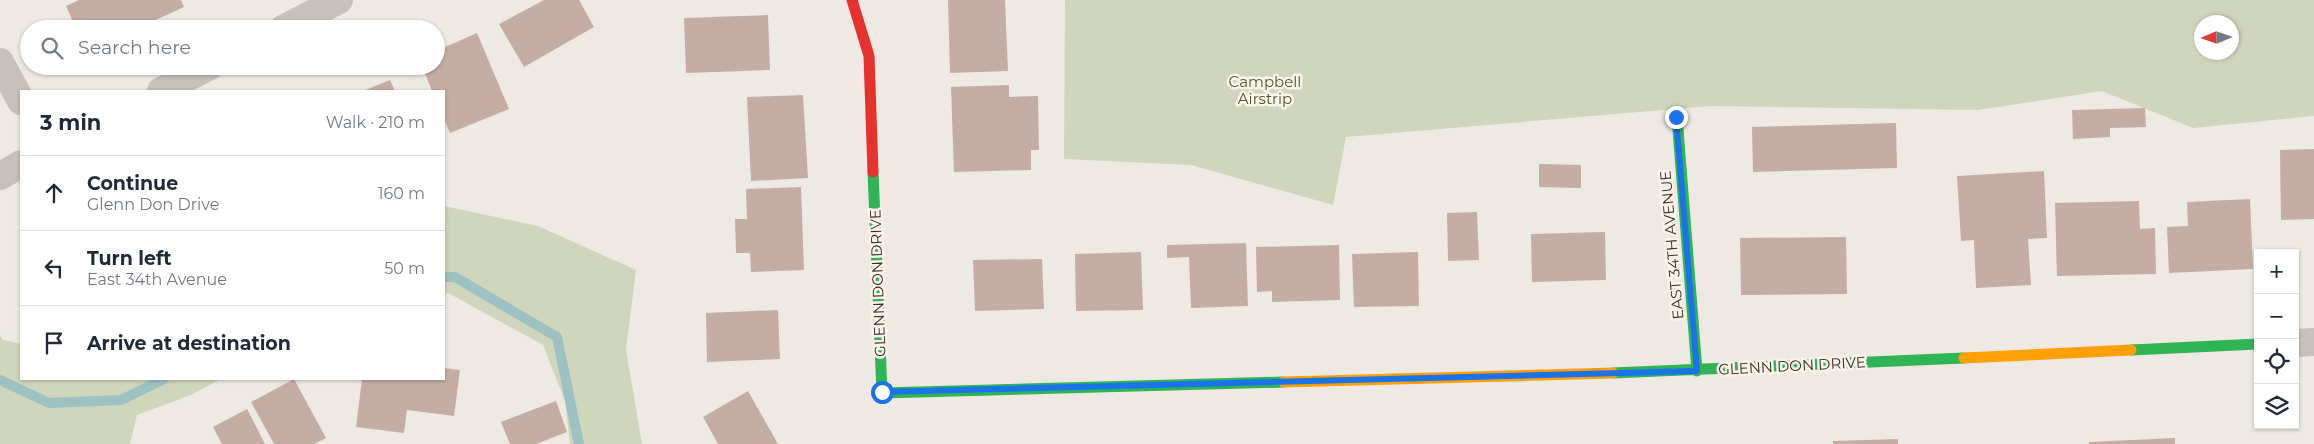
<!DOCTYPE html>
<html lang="en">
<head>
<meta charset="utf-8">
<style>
	:root { --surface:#fff; --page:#f6f6f7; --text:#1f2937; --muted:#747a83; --line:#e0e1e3 }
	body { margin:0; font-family:Montserrat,sans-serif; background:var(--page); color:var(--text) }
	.controls { position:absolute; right:15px; bottom:15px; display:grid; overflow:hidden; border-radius:0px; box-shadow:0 1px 4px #0004 }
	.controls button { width:45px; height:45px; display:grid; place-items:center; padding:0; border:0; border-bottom:1px solid var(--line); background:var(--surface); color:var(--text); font:25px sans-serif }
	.compass { position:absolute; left:2194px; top:15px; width:45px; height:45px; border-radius:50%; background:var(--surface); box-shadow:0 1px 4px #0004; rotate:268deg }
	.stop { position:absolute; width:15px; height:15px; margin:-11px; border:4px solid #1a73e8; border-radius:50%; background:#fff }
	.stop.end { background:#1a73e8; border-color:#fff; box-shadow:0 1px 5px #0008 }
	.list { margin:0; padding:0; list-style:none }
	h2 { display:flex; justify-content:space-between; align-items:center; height:65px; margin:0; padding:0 20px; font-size:21px }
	h2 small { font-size:16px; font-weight:400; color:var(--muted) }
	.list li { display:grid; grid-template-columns:32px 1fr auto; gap:15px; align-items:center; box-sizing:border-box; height:75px; padding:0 20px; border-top:1px solid var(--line) }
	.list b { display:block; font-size:19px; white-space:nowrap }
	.list p { margin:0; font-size:16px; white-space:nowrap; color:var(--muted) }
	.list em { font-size:16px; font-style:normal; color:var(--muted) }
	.icon { flex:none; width:28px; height:28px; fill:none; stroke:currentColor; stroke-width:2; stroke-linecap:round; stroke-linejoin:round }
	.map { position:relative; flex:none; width:2314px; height:444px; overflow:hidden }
	.search { position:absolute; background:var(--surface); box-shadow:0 1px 4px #0004; left:20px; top:20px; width:425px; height:55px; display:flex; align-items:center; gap:12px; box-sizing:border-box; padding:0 18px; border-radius:28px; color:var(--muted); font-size:19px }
	.panel { position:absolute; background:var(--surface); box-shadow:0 1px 4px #0004; left:20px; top:90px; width:425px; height:290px; border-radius:0px }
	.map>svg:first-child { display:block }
	.green { fill:#d0d6bb; fill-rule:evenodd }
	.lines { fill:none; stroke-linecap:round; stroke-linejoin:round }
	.stream { stroke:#9cc2c3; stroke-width:10 }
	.building { fill:#c5ada3 }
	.street { stroke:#c8c1bb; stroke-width:28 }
	.fast { stroke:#30b455; stroke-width:11 }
	.slow { stroke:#ff9f0a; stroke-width:11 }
	.jam { stroke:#e5322d; stroke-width:11 }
	.route { stroke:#1a73e8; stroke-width:6 }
	.labels { text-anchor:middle; stroke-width:5; stroke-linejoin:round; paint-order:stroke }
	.park-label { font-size:15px; fill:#485b2a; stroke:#fcf4ea }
	.street-label { font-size:15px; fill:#3a2e28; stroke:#fcf4ea }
</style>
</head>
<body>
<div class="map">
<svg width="2314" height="444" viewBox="0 0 2314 444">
	<rect width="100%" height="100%" fill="#efe9e3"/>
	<path class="green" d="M1065,0H2314V116L2193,128L2102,91L1978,110L1710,106L1346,137L1333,205L1191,165L1064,159ZM2202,22H2232V52H2202Z
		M444,206L538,226L636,270L626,350L642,444H570L565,401L543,345L448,293L444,294Z
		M0,335L3,340L21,344V379H221L191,395L137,415L130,444H0Z"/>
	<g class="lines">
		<path class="stream" d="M444,277H455L557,337L579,444
			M0,380L49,403L121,400L164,379"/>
	</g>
	<path class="building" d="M79,0H181L184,7L136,29H76L66,6Z
		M544,0H579L594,27L524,67L499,24Z
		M948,0H1005L1008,71L950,73Z
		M768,15L770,70L686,73L684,18Z
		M477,33L509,109L450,133L444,119V91H432L422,66H436V51Z
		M390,80L395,91H363Z
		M1009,85V97L1038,96L1039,150H1031V170L954,172L951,87Z
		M803,95L808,178L751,181L747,97Z
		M2145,108L2146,127L2110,128V137L2073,139L2072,110Z
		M1896,123L1897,168L1753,172L1752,127Z
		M2314,149V219L2281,220L2280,150Z
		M1539,164L1581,165V188L1539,187Z
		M2044,171L2047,238L2028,239L2031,285L1976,288L1974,240L1961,241L1957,176Z
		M801,187L804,270L751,272L750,253H736L735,219H747L746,189Z
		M2250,199L2253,269L2169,273L2167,227L2188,226L2187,202Z
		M2139,201L2140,229L2155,228L2156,274L2057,276L2055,203Z
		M1477,212L1479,260L1448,261L1447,213Z
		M1605,232L1606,280L1532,282L1531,234Z
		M1846,237L1847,294L1741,295L1740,238Z
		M1246,243L1248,306L1191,308L1189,257L1167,258V245Z
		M1339,245L1340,300L1272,302V291L1257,292L1256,247Z
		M1141,252L1143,310L1076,311L1075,254Z
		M1418,252L1419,306L1354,307L1352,254Z
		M1042,259L1044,309L975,311L973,260Z
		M778,310L780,359L707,362L706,313Z
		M444,368L460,370L454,416L407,410L404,433L356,427L362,379H444Z
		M294,379L326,438L314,444H274L251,402Z
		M748,391L778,444H718L703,417Z
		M556,401L567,432L536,444H510L501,422Z
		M247,409L265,444H222L213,427Z
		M2175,438V444H2089V442Z
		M1898,439V444H1833V441Z"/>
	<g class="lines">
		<path class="street" d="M283,29L339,0
			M0,62L21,101
			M161,91L210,66
			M0,176L21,164
			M2295,343L2314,342"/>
		<path class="fast" d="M1677,117L1697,371
			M873,172L882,393L1284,382
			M2131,350L2258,344
			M1613,373L1964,358"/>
		<path class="slow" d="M1964,358L2131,350
			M1284,382L1613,373"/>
		<path class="jam" d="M852,0L869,56L873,172"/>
	</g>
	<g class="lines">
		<path class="route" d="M882,392L1697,371L1676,117"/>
	</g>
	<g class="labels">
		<g class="park-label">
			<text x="1265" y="87">Campbell<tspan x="1265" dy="17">Airstrip</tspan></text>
		</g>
		<g class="street-label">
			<text transform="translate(1672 245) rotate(-95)" y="5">EAST 34TH AVENUE</text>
			<text transform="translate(878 283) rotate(-92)" y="5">GLENN DON DRIVE</text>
			<text transform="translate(1792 366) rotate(-3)" y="5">GLENN DON DRIVE</text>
		</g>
	</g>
</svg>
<div class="controls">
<button>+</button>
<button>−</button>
<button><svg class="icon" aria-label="locate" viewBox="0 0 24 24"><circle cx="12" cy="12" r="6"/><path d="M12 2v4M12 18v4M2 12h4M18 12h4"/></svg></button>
<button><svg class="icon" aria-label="layers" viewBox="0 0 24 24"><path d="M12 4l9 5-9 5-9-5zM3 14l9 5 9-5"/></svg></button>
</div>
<svg class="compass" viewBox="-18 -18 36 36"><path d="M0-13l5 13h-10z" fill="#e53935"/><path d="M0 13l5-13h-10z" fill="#747a83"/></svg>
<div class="stop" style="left:882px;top:392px"></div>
<div class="stop end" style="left:1676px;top:117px"></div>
<div class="search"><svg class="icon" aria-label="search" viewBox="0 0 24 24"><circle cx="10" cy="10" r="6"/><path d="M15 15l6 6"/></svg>Search here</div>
<section class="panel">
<h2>3 min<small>Walk · 210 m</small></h2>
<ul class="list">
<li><svg class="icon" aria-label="ahead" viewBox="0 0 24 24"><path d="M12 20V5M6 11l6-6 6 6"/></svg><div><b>Continue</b><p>Glenn Don Drive</p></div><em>160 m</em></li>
<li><svg class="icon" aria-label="left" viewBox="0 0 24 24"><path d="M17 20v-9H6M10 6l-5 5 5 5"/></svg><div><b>Turn left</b><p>East 34th Avenue</p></div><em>50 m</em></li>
<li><svg class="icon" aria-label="arrive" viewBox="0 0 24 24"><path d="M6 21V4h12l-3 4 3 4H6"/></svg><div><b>Arrive at destination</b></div></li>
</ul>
</section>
</div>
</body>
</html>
